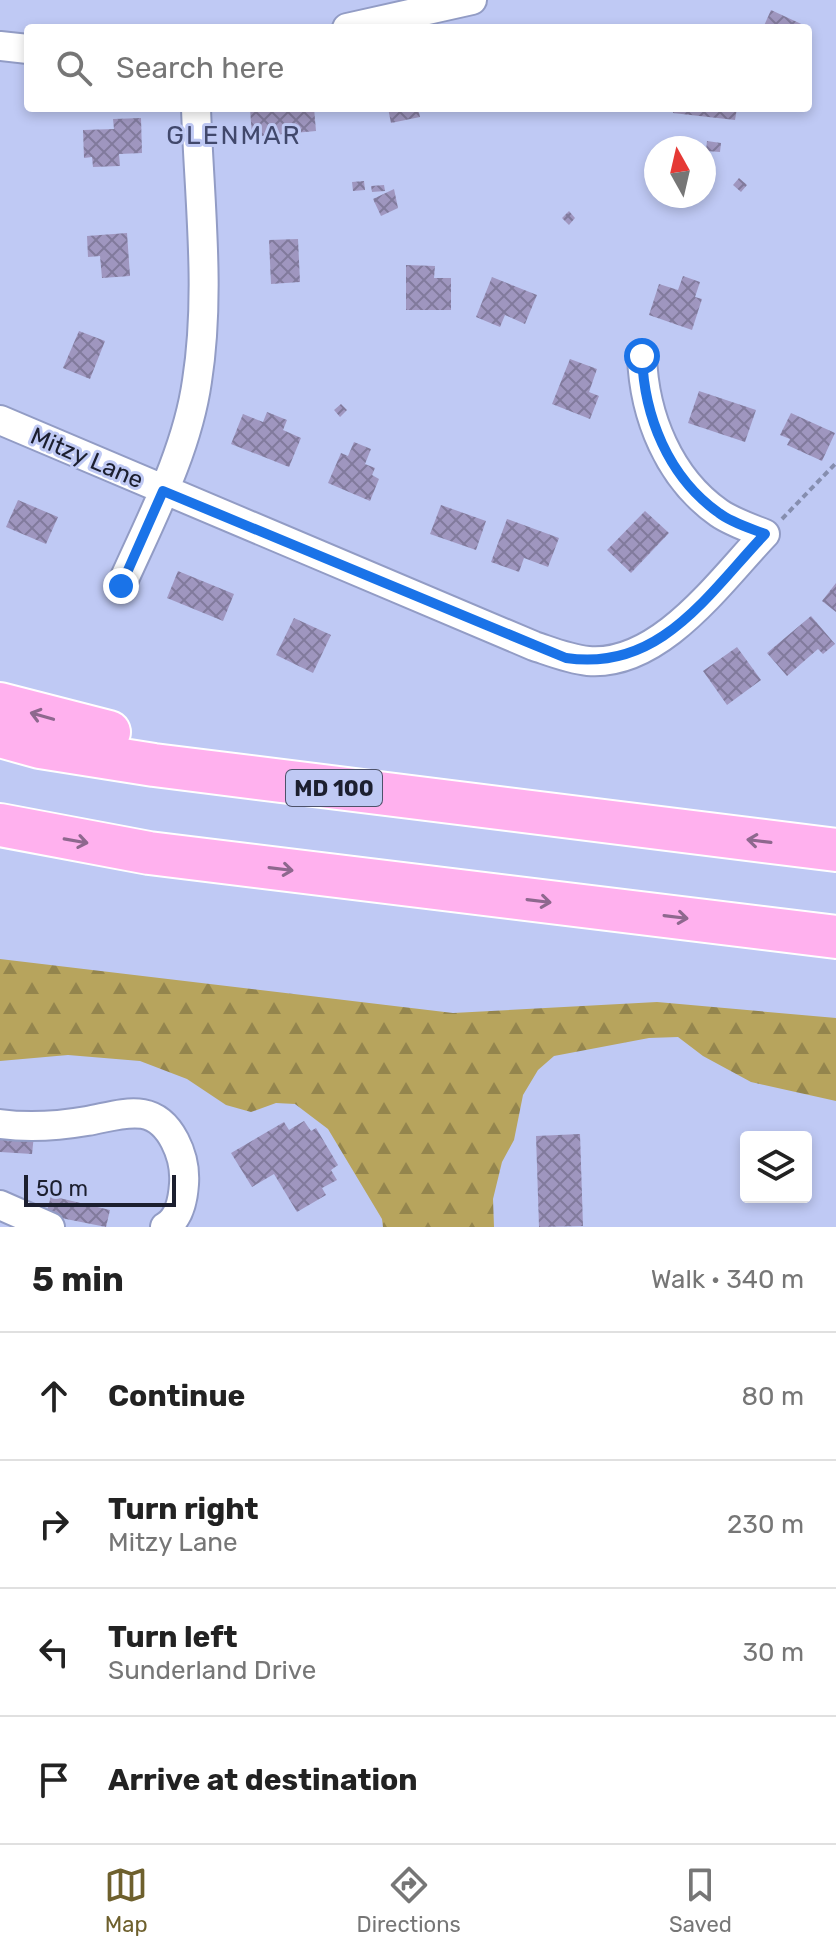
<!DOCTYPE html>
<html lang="en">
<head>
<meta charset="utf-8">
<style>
	:root { --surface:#fff; --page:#f6f6f6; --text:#222; --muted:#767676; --line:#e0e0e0; --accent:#6e602d }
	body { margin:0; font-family:Rubik,sans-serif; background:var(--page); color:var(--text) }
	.controls { position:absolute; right:24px; bottom:24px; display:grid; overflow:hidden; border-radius:8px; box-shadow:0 4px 12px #0003 }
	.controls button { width:72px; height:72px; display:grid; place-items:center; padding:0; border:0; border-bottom:2px solid var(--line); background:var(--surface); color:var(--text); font:40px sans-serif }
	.compass { position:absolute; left:644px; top:136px; width:72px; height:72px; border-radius:50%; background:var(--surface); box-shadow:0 4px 12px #0003; rotate:352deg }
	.scale { position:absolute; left:24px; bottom:20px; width:152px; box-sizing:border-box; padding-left:8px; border:4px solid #1c1f2f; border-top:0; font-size:22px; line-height:28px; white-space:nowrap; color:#1c1f2f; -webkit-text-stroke:6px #bfc9f4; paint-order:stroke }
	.stop { position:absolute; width:24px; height:24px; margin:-18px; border:6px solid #1a73e8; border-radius:50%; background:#fff }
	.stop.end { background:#1a73e8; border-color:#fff; box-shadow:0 2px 8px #0008 }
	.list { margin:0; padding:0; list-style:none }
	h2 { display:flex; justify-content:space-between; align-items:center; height:104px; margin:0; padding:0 32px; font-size:34px }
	h2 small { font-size:26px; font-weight:400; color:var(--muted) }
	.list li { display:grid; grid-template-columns:52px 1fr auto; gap:24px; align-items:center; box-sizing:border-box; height:128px; padding:0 32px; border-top:2px solid var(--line) }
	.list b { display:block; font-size:30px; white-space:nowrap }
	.list p { margin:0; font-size:26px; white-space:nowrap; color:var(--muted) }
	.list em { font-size:26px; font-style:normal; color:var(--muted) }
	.icon { flex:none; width:44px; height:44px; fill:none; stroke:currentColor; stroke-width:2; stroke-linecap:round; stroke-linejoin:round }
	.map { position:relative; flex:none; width:836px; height:1227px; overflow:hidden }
	.search { position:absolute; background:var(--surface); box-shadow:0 4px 12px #0003; left:24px; right:24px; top:24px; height:88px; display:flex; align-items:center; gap:20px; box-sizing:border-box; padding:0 28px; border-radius:8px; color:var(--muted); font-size:30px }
	.sheet { height:616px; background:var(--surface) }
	nav { display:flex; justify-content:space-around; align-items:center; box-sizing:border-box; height:112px; border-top:2px solid var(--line); background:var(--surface); font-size:22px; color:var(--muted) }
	nav a { display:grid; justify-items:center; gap:4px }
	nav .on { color:var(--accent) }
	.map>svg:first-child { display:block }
	.forest { fill:url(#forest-firs) }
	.building { fill:url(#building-cross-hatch) }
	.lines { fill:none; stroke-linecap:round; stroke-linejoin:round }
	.minor-casing { stroke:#929cc5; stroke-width:32 }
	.highway-casing { stroke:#fff; stroke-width:46 }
	.path { stroke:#868eaf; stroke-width:4; stroke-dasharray:6 4; stroke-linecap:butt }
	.minor { stroke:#fff; stroke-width:28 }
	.highway { stroke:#ffb1ee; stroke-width:42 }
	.oneway { stroke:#8e688e }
	.route { stroke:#1a73e8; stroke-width:10 }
	.labels { text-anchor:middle; stroke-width:6; stroke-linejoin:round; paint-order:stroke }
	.shield { fill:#bfc9f4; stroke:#4d526a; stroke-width:2 }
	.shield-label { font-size:22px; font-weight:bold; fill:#1c1f2f }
	.street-label { font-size:24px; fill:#1c1f2f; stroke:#bfc9f4 }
	.neighbourhood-label { font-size:26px; letter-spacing:2px; fill:#41486c; stroke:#bfc9f4 }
</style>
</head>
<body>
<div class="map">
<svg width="836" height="1227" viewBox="0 0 836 1227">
	<defs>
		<pattern id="forest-firs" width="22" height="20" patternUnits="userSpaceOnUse" patternTransform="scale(2)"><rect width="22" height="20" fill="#b7a45d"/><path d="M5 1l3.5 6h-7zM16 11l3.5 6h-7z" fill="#94854d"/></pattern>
		<pattern id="building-cross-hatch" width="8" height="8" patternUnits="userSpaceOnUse" patternTransform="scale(2)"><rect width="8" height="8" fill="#9f96bf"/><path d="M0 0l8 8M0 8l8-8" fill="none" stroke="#817a9c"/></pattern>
	</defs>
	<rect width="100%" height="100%" fill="#bfc9f4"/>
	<path class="forest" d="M0,959L453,1013L657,1002L836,1018V1101L751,1082L703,1056L678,1037L649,1038L554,1056L538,1070L523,1095L514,1140L502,1162L493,1199L494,1227H383L382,1219L328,1129L295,1104L276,1103L251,1112L226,1105L187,1079L140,1061L68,1055L0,1061Z"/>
	<path class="building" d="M771,10L810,28H763Z
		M250,108H314L316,131L252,137Z
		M388,108H418L420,117L391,123Z
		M674,108H737L735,120L673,113Z
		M141,118L142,153L119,154L120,166L93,167L92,157L84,158L83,130L114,129L113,119Z
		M707,141L721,143L720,152L706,151Z
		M739,178L747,185L741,192L733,185Z
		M364,181L365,190L353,191L352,182Z
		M384,185L385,191L372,192L371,186Z
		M394,189L398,208L381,216L373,199Z
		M569,211L575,218L569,225L562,218Z
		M127,233L130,276L102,278L100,256L88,257L87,236Z
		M298,239L300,282L271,284L269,240Z
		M406,265L435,266L434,278H451V310H406Z
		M683,276L700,282L695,297L702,299L692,330L649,315L659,284L678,290Z
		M492,277L537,295L525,324L505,315L500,327L476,317Z
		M79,331L105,341L90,379L63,368Z
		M570,359L597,369L589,392L599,396L590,419L552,404Z
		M699,391L756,410L745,442L688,423Z
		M341,404L347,410L340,417L334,410Z
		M267,412L287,420L283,430L301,438L289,467L231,444L243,414L263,422Z
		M791,413L835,433L822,461L787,445L790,439L780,435Z
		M354,442L371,449L365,464L375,468L372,475L379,479L370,501L328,483L341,453L348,456Z
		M18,500L58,517L46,544L6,527Z
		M441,505L486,521L476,550L430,534Z
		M645,511L669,533L631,573L607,550Z
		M507,519L559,538L548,567L524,558L519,572L491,562Z
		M178,571L234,594L223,621L167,598Z
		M836,583V612L822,601Z
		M811,616L835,644L823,654L818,649L787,676L767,653Z
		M294,618L331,635L313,673L276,655Z
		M737,647L761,680L727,705L703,671Z
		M304,1121L311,1131L316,1128L338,1165L331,1170L337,1180L322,1188L326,1195L297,1212L274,1174L252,1187L231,1153L284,1122L289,1130Z
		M0,1132L34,1135L32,1154L0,1152Z
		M580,1134L583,1226L539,1227L536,1136Z
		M51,1196L110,1210L106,1227L46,1215Z"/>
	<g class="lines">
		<g class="minor-casing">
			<path id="minor" d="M347,28L472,0
				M0,46L28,49
				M0,420L534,646C552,652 569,659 588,661C660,667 720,581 765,534C750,528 732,522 719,513C669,478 644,416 642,356
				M121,586C150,521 187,452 197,381C211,292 199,198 196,108
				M0,1124C29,1128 58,1126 87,1121C105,1118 125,1111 143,1114C171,1119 186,1157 184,1184C183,1199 179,1219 165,1227
				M0,1205L50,1227"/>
		</g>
		<g class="highway-casing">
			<path id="highway" d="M0,704L109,732
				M0,736L40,747L154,765L836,850
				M0,825L149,853L836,937"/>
		</g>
		<path class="path" d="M782,519L836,463"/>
		<use href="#minor" class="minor"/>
		<use href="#highway" class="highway"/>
	</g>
	<defs><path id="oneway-shaft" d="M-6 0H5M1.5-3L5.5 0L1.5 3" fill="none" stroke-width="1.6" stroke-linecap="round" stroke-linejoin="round" transform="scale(2)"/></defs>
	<g class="oneway">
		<use href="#oneway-shaft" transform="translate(42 716) rotate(-164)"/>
		<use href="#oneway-shaft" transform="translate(76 841) rotate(10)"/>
		<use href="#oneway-shaft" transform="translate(759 841) rotate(-173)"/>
		<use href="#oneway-shaft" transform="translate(281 869) rotate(7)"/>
		<use href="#oneway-shaft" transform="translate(539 901) rotate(7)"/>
		<use href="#oneway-shaft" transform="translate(676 917) rotate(7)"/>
	</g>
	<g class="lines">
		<path class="route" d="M121,586L163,491L566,658C660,672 707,595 765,534C750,528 732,523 719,513C668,477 644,416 642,356"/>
	</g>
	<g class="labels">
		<rect class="shield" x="286" y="770" width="96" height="36" rx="6"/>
		<g class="shield-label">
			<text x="334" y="796">MD 100</text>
		</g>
		<g class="street-label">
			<text transform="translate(87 458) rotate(23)" y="8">Mitzy Lane</text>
		</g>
		<g class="neighbourhood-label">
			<text x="234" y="144">GLENMAR</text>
		</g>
	</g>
</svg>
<div class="controls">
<button><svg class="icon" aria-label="layers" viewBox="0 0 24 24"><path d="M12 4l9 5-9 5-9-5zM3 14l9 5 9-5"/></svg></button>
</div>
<svg class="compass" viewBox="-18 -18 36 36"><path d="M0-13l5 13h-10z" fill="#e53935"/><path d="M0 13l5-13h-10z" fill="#767676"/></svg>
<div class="scale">50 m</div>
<div class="stop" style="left:642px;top:356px"></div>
<div class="stop end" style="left:121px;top:586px"></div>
<div class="search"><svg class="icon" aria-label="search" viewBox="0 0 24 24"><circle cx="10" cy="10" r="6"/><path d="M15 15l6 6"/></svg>Search here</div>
</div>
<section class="sheet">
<h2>5 min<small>Walk · 340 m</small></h2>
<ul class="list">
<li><svg class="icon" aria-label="ahead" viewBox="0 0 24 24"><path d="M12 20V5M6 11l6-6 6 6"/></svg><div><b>Continue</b></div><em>80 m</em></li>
<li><svg class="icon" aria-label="right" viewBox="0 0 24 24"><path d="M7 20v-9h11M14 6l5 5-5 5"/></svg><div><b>Turn right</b><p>Mitzy Lane</p></div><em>230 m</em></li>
<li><svg class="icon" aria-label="left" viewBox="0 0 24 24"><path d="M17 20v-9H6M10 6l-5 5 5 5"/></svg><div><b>Turn left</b><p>Sunderland Drive</p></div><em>30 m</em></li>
<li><svg class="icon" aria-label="arrive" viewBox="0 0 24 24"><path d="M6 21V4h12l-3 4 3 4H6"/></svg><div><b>Arrive at destination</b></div></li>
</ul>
</section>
<nav>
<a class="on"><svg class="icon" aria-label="map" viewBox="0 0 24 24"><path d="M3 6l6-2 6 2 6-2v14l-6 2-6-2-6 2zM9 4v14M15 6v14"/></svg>Map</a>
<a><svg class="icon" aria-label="directions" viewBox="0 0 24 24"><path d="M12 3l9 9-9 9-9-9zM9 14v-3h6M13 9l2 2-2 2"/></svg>Directions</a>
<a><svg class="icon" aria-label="saved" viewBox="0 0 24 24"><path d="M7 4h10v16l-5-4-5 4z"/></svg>Saved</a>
</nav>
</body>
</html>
